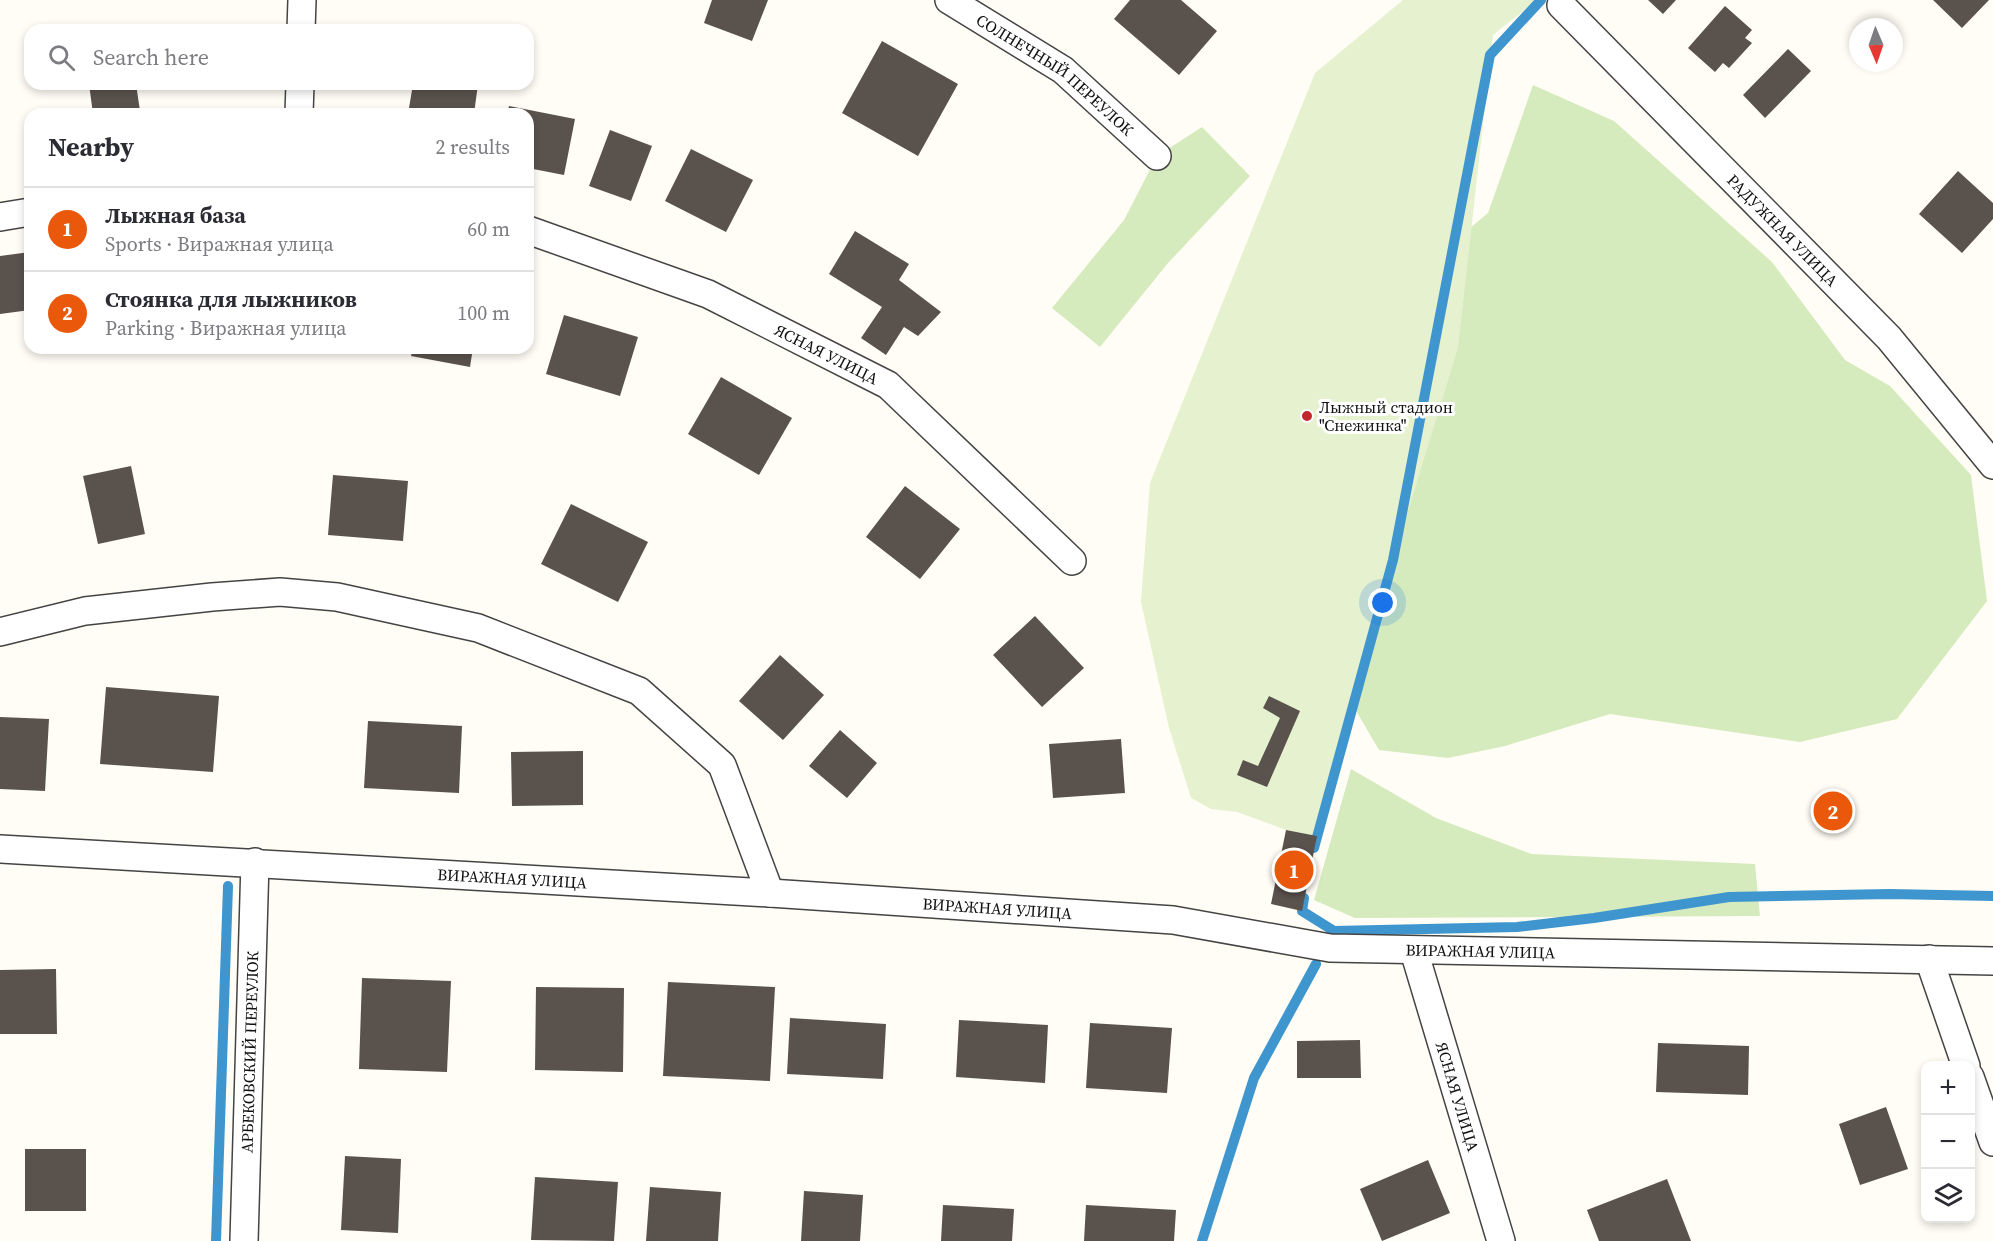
<!DOCTYPE html>
<html lang="en">
<head>
<meta charset="utf-8">
<style>
	:root { --surface:#fff; --page:#f7f7f7; --text:#2b2b33; --muted:#7c7c81; --line:#e1e1e2; --accent:#ea580c }
	body { margin:0; font-family:"Source Serif 4",serif; background:var(--page); color:var(--text) }
	.controls { position:absolute; right:18px; bottom:18px; display:grid; overflow:hidden; border-radius:12px; box-shadow:0 3px 9px #0003 }
	.controls button { width:54px; height:54px; display:grid; place-items:center; padding:0; border:0; border-bottom:2px solid var(--line); background:var(--surface); color:var(--text); font:30px sans-serif }
	.compass { position:absolute; left:1849px; top:18px; width:54px; height:54px; border-radius:50%; background:var(--surface); box-shadow:0 3px 9px #0003; rotate:178deg }
	.you { position:absolute; left:1383px; top:603px; width:21px; height:21px; margin:-15px; border:4px solid #fff; border-radius:50%; background:#1a73e8; box-shadow:0 0 0 9px #1a73e833 }
	.badge { display:grid; place-items:center; width:39px; height:39px; border-radius:50%; background:var(--accent); color:#fff; font-size:20px; font-weight:700 }
	.pin { position:absolute; translate:-50% -50%; border:3px solid #fff; box-shadow:0 2px 6px #0006 }
	.list { margin:0; padding:0; list-style:none }
	h2 { display:flex; justify-content:space-between; align-items:center; height:78px; margin:0; padding:0 24px; font-size:26px }
	h2 small { font-size:20px; font-weight:400; color:var(--muted) }
	.list li { display:grid; grid-template-columns:39px 1fr auto; gap:18px; align-items:center; box-sizing:border-box; height:84px; padding:0 24px; border-top:2px solid var(--line) }
	.list b { display:block; font-size:22px; white-space:nowrap }
	.list p { margin:0; font-size:20px; white-space:nowrap; color:var(--muted) }
	.list em { font-size:20px; font-style:normal; color:var(--muted) }
	.icon { flex:none; width:33px; height:33px; fill:none; stroke:currentColor; stroke-width:2; stroke-linecap:round; stroke-linejoin:round }
	.map { position:relative; flex:none; width:1993px; height:1241px; overflow:hidden }
	.search { position:absolute; background:var(--surface); box-shadow:0 3px 9px #0003; left:24px; top:24px; width:510px; height:66px; display:flex; align-items:center; gap:15px; box-sizing:border-box; padding:0 21px; border-radius:18px; color:var(--muted); font-size:22px }
	.panel { position:absolute; background:var(--surface); box-shadow:0 3px 9px #0003; left:24px; top:108px; width:510px; height:246px; border-radius:18px }
	.map>svg:first-child { display:block }
	.green { fill:#d5ebbd }
	.pitch { fill:#e6f2cf }
	.lines { fill:none; stroke-linecap:round; stroke-linejoin:round }
	.stream { stroke:#3f96cf; stroke-width:10 }
	.building { fill:#5a524d }
	.minor-casing { stroke:#444; stroke-width:30 }
	.minor { stroke:#fff; stroke-width:27 }
	.poi-dot { fill:#c4262e; stroke:#fff; stroke-width:2 }
	.labels { text-anchor:middle; stroke-width:6; stroke-linejoin:round; paint-order:stroke }
	.street-label { font-size:16px; fill:#111; stroke:#fff }
	.poi-label { font-size:16px; fill:#111; stroke:#fff; text-anchor:start }
</style>
</head>
<body>
<div class="map">
<svg width="1993" height="1241" viewBox="0 0 1993 1241">
	<rect width="100%" height="100%" fill="#fffdf5"/>
	<path class="green" d="M1533,85L1614,121L1772,262L1845,360L1890,386L1971,475L1987,601L1897,719L1800,742L1610,714L1505,746L1448,758L1379,750L1327,661L1411,277L1488,213Z
		M1202,127L1250,176L1168,263L1100,347L1052,308L1124,220L1157,156Z
		M1351,769L1436,818L1531,854L1755,864L1760,916L1355,918L1314,900Z"/>
	<path class="pitch" d="M1403,0H1537L1493,35L1458,348L1393,560L1317,836L1286,830L1237,812L1211,809L1191,798L1169,728L1141,602L1150,483L1315,73Z"/>
	<g class="lines">
		<path class="stream" d="M1314,848L1393,560L1490,55L1541,0
			M1304,898L1302,911L1334,931L1517,927L1594,918L1729,897L1890,894L1993,896
			M216,1241L228,886
			M1202,1241L1254,1078L1316,964"/>
	</g>
	<path class="building" d="M712,0H768L752,41L704,23Z
		M1130,0H1181L1217,31L1179,75L1114,19Z
		M1648,0H1676L1663,14Z
		M1933,0H1989L1962,28Z
		M1725,6L1752,30L1745,38L1752,43L1729,68L1723,63L1715,72L1688,48Z
		M882,41L958,84L918,156L842,113Z
		M1788,49L1811,71L1765,118L1743,95Z
		M89,84H136L140,111L123,114H93Z
		M413,84H478L474,114H408Z
		M509,106L575,119L564,175L528,168V114H507Z
		M610,130L652,146L631,201L589,186Z
		M691,149L753,180L726,232L665,201Z
		M1958,171L1993,203V219L1962,253L1919,214Z
		M855,231L909,264L899,280L941,312L918,336L904,327L886,355L861,338L882,307L829,274Z
		M30,252V310L0,314V256Z
		M564,315L638,337L620,396L546,374Z
		M413,348H473L470,367L411,356Z
		M721,377L792,418L759,475L688,434Z
		M131,466L145,534L98,544L83,476Z
		M333,475L408,481L403,541L328,535Z
		M905,486L960,529L920,579L866,537Z
		M571,504L648,542L618,602L541,564Z
		M1035,616L1084,668L1042,707L993,655Z
		M780,655L824,695L783,740L739,701Z
		M106,687L219,696L213,772L100,764Z
		M1269,696L1300,711L1267,787L1237,775L1243,760L1258,766L1280,718L1263,708Z
		M0,717L49,719L45,791L0,789Z
		M368,721L462,726L459,793L364,788Z
		M840,730L877,763L847,798L809,766Z
		M1121,739L1125,793L1053,798L1049,744Z
		M583,751V805L512,806L511,752Z
		M1286,830L1317,836L1302,911L1271,904Z
		M56,969L57,1034H0V970Z
		M362,978L451,981L447,1072L359,1069Z
		M668,982L775,987L770,1081L663,1076Z
		M536,987L624,988L623,1072L535,1070Z
		M790,1018L886,1024L883,1079L787,1074Z
		M959,1020L1048,1025L1045,1083L956,1077Z
		M1090,1023L1172,1028L1167,1093L1086,1088Z
		M1360,1040L1361,1078H1297V1041Z
		M1658,1043L1749,1046L1748,1095L1656,1092Z
		M1886,1107L1908,1169L1860,1185L1839,1124Z
		M25,1149H86V1211H25Z
		M345,1156L401,1159L398,1233L341,1230Z
		M1428,1160L1450,1213L1382,1241L1360,1189Z
		M535,1177L618,1182L614,1241L531,1240Z
		M1667,1179L1691,1241H1599L1587,1210Z
		M650,1187L721,1192L718,1241H646Z
		M804,1191L863,1195L860,1241H801Z
		M943,1205L1014,1209L1012,1241H941Z
		M1086,1205L1176,1210L1174,1241H1084Z"/>
	<g class="lines">
		<g class="minor-casing">
			<g id="minor">
				<path id="s1" d="M949,0L1063,70L1157,156"/>
				<path id="s2" d="M1561,5L1889,338L1993,465"/>
				<path d="M301,30L302,0"/>
				<path d="M299,114L300,84"/>
				<path d="M0,217L30,212"/>
				<path id="s3" d="M528,230L708,294L888,385L1072,561"/>
				<path d="M0,632L85,611L212,597L280,592L337,597L478,628L639,691L722,765L770,893"/>
				<path id="s4" d="M0,849L770,893L1173,920L1330,948L1993,961"/>
				<path id="s5" d="M1414,951L1501,1241"/>
				<path d="M1929,959L1966,1066"/>
				<path d="M1970,1077L1993,1142"/>
				<path id="s6" d="M244,1241L255,862"/>
			</g>
		</g>
		<use href="#minor" class="minor"/>
	</g>
	<circle class="poi-dot" cx="1307" cy="416" r="6"/>
	<g class="labels">
		<g class="street-label">
			<text dy="6" stroke="none"><textPath href="#s1" startOffset="130">СОЛНЕЧНЫЙ ПЕРЕУЛОК</textPath></text>
			<text dy="6" stroke="none"><textPath href="#s2" startOffset="316">РАДУЖНАЯ УЛИЦА</textPath></text>
			<text dy="6" stroke="none"><textPath href="#s3" startOffset="324">ЯСНАЯ УЛИЦА</textPath></text>
			<text dy="6" stroke="none"><textPath href="#s4" startOffset="513">ВИРАЖНАЯ УЛИЦА</textPath></text>
			<text dy="6" stroke="none"><textPath href="#s4" startOffset="999">ВИРАЖНАЯ УЛИЦА</textPath></text>
			<text dy="6" stroke="none"><textPath href="#s4" startOffset="1485">ВИРАЖНАЯ УЛИЦА</textPath></text>
			<text dy="6" stroke="none"><textPath href="#s6" startOffset="189">АРБЕКОВСКИЙ ПЕРЕУЛОК</textPath></text>
			<text dy="6" stroke="none"><textPath href="#s5" startOffset="152">ЯСНАЯ УЛИЦА</textPath></text>
		</g>
		<g class="poi-label">
			<text x="1319" y="413">Лыжный стадион<tspan x="1319" dy="18">"Снежинка"</tspan></text>
		</g>
	</g>
</svg>
<div class="controls">
<button>+</button>
<button>−</button>
<button><svg class="icon" aria-label="layers" viewBox="0 0 24 24"><path d="M12 4l9 5-9 5-9-5zM3 14l9 5 9-5"/></svg></button>
</div>
<svg class="compass" viewBox="-18 -18 36 36"><path d="M0-13l5 13h-10z" fill="#e53935"/><path d="M0 13l5-13h-10z" fill="#7c7c81"/></svg>
<div class="you"></div>
<div class="pin badge" style="left:1294px;top:870px">1</div>
<div class="pin badge" style="left:1833px;top:811px">2</div>
<div class="search"><svg class="icon" aria-label="search" viewBox="0 0 24 24"><circle cx="10" cy="10" r="6"/><path d="M15 15l6 6"/></svg>Search here</div>
<section class="panel">
<h2>Nearby<small>2 results</small></h2>
<ul class="list">
<li><span class="badge">1</span><div><b>Лыжная база</b><p>Sports · Виражная улица</p></div><em>60 m</em></li>
<li><span class="badge">2</span><div><b>Стоянка для лыжников</b><p>Parking · Виражная улица</p></div><em>100 m</em></li>
</ul>
</section>
</div>
</body>
</html>
